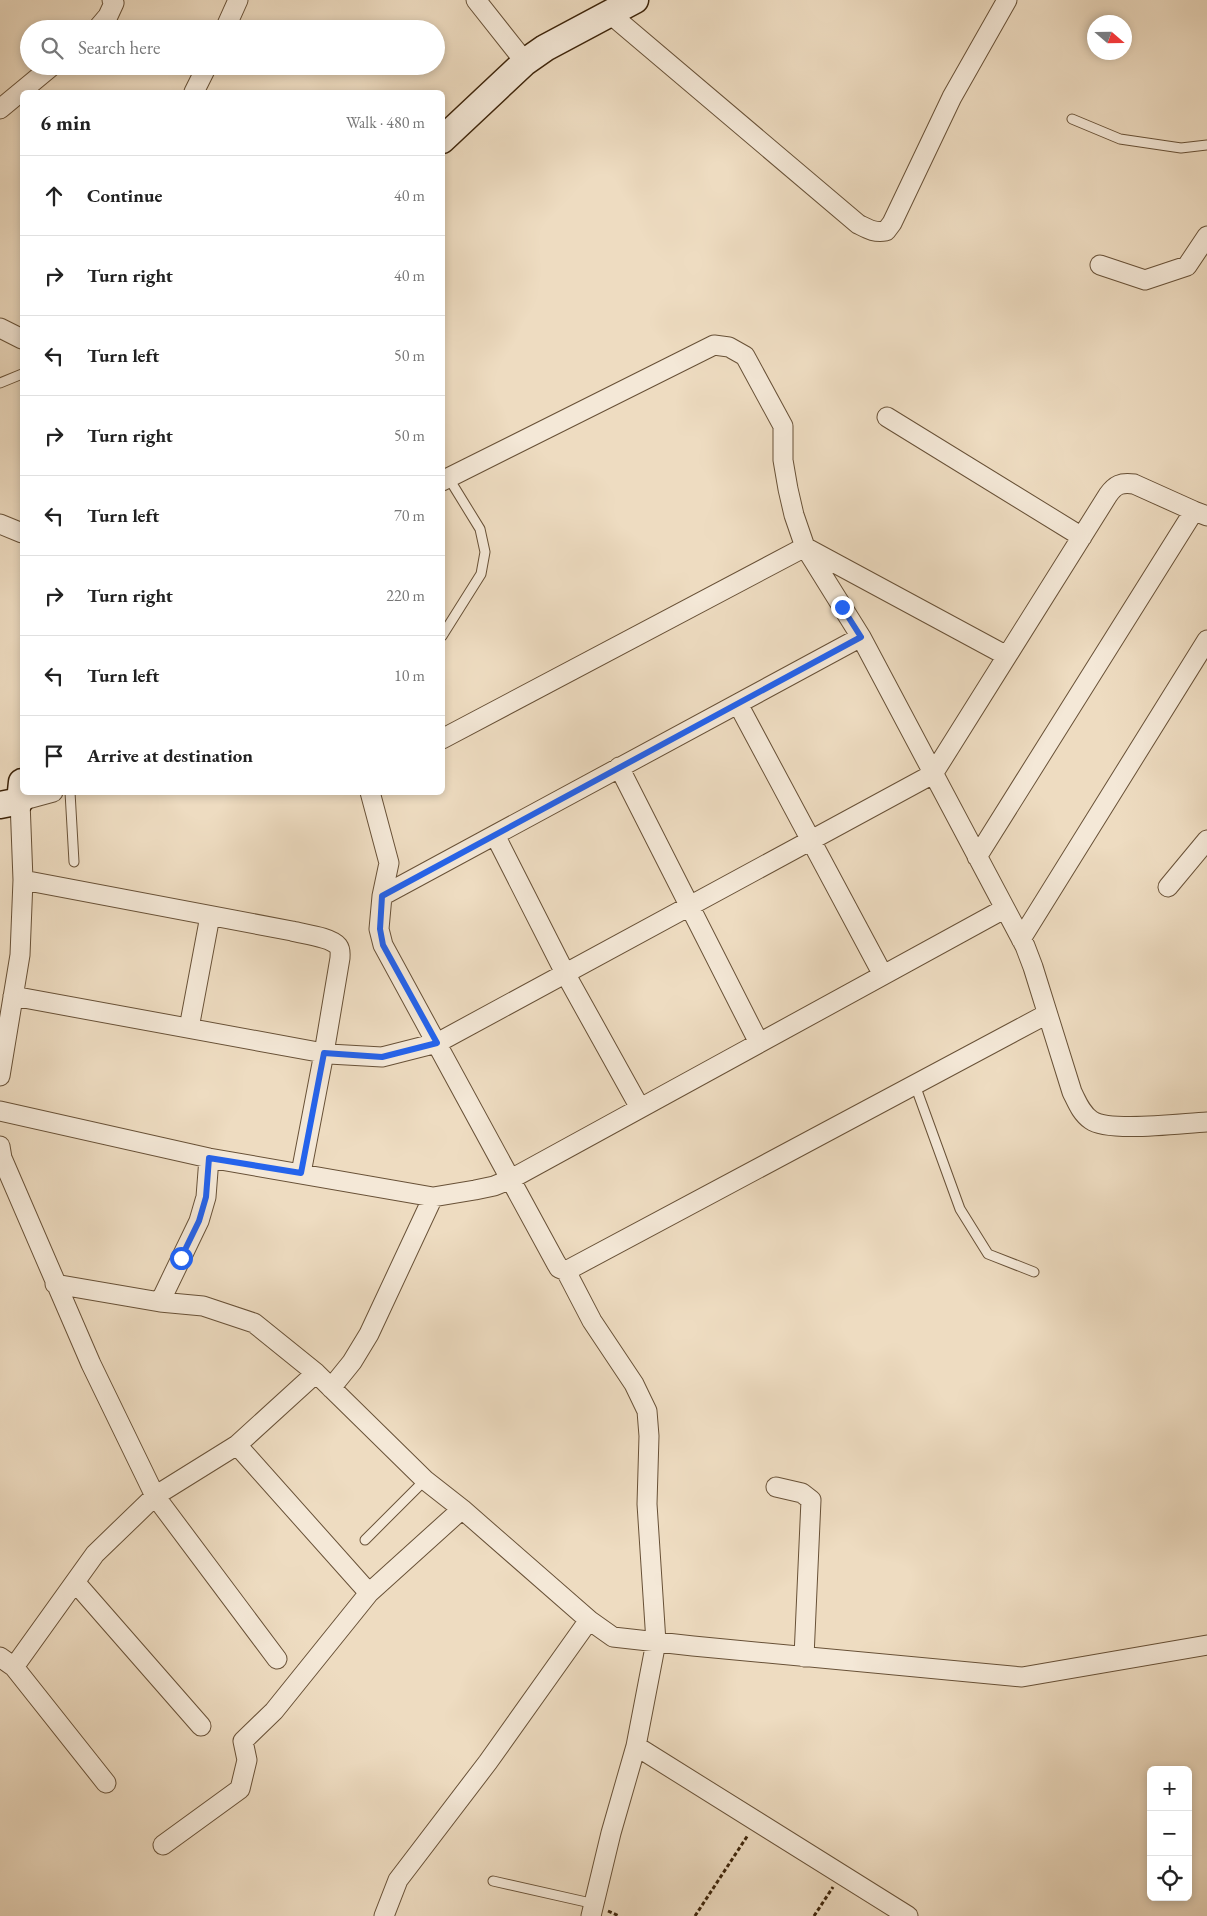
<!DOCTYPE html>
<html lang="en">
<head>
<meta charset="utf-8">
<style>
	:root { --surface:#fff; --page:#f2f2f2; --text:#222; --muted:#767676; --line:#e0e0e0 }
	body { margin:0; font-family:"EB Garamond",serif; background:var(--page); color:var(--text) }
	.controls { position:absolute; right:15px; bottom:15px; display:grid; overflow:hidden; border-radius:8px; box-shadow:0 2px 8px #0003 }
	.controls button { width:45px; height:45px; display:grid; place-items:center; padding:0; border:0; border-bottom:1px solid var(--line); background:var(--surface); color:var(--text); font:25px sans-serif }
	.compass { position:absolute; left:1087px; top:15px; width:45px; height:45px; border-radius:50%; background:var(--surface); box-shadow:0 2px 8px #0003; rotate:110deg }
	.stop { position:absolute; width:15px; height:15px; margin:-11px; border:4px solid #2563eb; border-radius:50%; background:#fff }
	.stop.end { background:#2563eb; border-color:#fff; box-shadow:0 1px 5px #0008 }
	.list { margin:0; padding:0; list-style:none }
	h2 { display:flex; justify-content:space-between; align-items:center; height:65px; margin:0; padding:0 20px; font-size:21px }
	h2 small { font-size:16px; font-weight:400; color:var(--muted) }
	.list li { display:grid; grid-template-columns:32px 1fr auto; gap:15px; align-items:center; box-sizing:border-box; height:80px; padding:0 20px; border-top:1px solid var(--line) }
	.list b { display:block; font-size:19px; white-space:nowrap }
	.list em { font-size:16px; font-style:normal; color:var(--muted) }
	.icon { flex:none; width:28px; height:28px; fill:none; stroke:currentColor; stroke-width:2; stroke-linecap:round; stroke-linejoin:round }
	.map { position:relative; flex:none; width:1207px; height:1916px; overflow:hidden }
	.search { position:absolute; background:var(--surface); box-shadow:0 2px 8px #0003; left:20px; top:20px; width:425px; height:55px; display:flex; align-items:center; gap:12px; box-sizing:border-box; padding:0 18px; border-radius:28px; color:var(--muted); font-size:19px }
	.panel { position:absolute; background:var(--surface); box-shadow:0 2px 8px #0003; left:20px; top:90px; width:425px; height:705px; border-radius:8px }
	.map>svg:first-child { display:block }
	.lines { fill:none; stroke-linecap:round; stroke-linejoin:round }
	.lane-casing { stroke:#685137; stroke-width:11 }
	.street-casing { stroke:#685137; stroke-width:21 }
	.secondary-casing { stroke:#3c2309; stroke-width:29 }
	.path { stroke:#3c2309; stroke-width:3; stroke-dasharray:4 2.5; stroke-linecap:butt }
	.lane { stroke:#f4e8d7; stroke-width:9 }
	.street { stroke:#f4e8d7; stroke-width:19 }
	.secondary { stroke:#f4e8d7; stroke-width:26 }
	.route { stroke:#2563eb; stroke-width:6 }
</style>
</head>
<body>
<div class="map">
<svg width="1207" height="1916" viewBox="0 0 1207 1916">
	<rect width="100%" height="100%" fill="#eedcc1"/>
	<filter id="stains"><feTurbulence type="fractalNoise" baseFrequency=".004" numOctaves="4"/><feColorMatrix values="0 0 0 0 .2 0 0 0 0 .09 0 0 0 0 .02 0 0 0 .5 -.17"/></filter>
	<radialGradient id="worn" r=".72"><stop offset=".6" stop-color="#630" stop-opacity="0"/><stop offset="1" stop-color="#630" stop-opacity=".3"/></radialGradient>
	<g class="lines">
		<g class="lane-casing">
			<path id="lane" d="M1072,119L1120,139L1181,148L1207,145
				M0,383L22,374
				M442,636L481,574L485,552L480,529L448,477
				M70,792L74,862
				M915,1085L960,1209L988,1254L1034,1272
				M365,1540L425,1480
				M493,1881L595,1904"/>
		</g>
		<g class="street-casing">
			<path id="street" d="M476,0L525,62
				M609,13L858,224C868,229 874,233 886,231L892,223L952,97L1007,0
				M97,29L108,16L114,3L112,0
				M225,29L238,0
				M194,92L207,66
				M0,109L52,66
				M1100,265L1145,280L1187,266L1207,236
				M0,328L22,339
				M887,417L1082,537
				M442,481L714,345L729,347L745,356L783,426V460L788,489L794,515L805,547L861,637L1025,946L1033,967L1072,1092C1077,1102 1081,1113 1091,1120C1109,1133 1183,1123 1207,1122
				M0,524L22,533
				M738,704L883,975
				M442,739L805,547L1007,656
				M619,767L759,1043
				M370,792L389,863L382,896L379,929L383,945L556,1263L559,1268L566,1271L1047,1014
				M495,835L565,973L640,1108
				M977,857L1194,511
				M23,880L292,931C303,934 331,937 338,946C341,950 340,954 340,958L324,1053L301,1173
				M1168,887L1207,840
				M382,896L861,637
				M1021,939L1207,640
				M13,996L329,1054L382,1057L437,1043L933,774L1108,495C1115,485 1121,482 1134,484L1194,511L1207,516
				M189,1028L210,916
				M0,1076L20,955L23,880L20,801L53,792
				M0,1111L209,1158L433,1197L475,1190L494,1186L511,1179L1004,909
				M0,1146L2,1158L91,1364L155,1496L277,1659
				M566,1271L592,1321L634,1384L647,1411L649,1436L647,1504L656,1642L636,1746L611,1833L591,1916
				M55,1284L160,1302L203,1306L254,1323L316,1373L425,1480L462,1509L589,1620L613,1637L693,1646L1022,1677L1207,1645
				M160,1302L199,1221L206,1197L209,1158
				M331,1388L352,1362L369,1334L433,1197
				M237,1445L369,1593
				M776,1487L802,1493L811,1500L804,1657
				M75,1582L201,1726
				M0,1657L14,1667L106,1783
				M14,1667L95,1554L155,1496L237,1445L316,1373
				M636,1746L908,1916
				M163,1845L240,1789L247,1760L243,1741L274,1711L369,1593L462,1509
				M384,1916L398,1880L488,1762L589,1620"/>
		</g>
		<g class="secondary-casing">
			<path id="secondary" d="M442,140L525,62L545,48L635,0
				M0,805L20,801L22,782"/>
		</g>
		<path class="path" d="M608,1911L619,1916
			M695,1916L748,1835
			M814,1916L833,1887"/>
		<use href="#lane" class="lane"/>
		<use href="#street" class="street"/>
		<use href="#secondary" class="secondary"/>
	</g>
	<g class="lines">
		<path class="route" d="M181,1258L199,1221L206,1197L209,1158L301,1173L324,1053L382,1057L437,1043L383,945L380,929L382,896L861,637L842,607"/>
	</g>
	<rect width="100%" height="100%" filter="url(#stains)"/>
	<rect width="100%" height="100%" fill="url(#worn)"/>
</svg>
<div class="controls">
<button>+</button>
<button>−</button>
<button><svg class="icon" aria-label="locate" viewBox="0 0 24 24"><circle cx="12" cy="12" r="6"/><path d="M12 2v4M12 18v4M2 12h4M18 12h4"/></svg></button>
</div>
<svg class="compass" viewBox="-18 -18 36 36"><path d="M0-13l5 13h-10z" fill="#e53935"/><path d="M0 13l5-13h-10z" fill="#767676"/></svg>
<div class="stop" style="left:181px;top:1258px"></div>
<div class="stop end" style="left:842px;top:607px"></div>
<div class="search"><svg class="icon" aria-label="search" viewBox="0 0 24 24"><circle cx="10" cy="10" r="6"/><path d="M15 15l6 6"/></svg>Search here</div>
<section class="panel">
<h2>6 min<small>Walk · 480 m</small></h2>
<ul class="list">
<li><svg class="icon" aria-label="ahead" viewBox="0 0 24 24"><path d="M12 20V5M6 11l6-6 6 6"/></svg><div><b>Continue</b></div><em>40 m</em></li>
<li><svg class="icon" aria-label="right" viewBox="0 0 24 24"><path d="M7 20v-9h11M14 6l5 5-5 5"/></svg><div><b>Turn right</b></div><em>40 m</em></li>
<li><svg class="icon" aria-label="left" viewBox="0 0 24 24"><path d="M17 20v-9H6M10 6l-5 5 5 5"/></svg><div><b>Turn left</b></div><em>50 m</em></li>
<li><svg class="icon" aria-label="right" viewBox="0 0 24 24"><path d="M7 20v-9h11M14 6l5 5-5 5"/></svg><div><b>Turn right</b></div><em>50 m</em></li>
<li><svg class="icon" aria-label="left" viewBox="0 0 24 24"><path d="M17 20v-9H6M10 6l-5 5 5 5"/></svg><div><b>Turn left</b></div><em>70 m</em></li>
<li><svg class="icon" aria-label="right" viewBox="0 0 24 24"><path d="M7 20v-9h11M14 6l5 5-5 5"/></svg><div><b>Turn right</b></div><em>220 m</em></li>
<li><svg class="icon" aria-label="left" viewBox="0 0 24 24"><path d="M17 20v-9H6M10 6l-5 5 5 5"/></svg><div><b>Turn left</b></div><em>10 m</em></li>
<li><svg class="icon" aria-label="arrive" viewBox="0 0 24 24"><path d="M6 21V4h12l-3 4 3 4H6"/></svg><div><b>Arrive at destination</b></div></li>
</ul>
</section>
</div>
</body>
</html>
